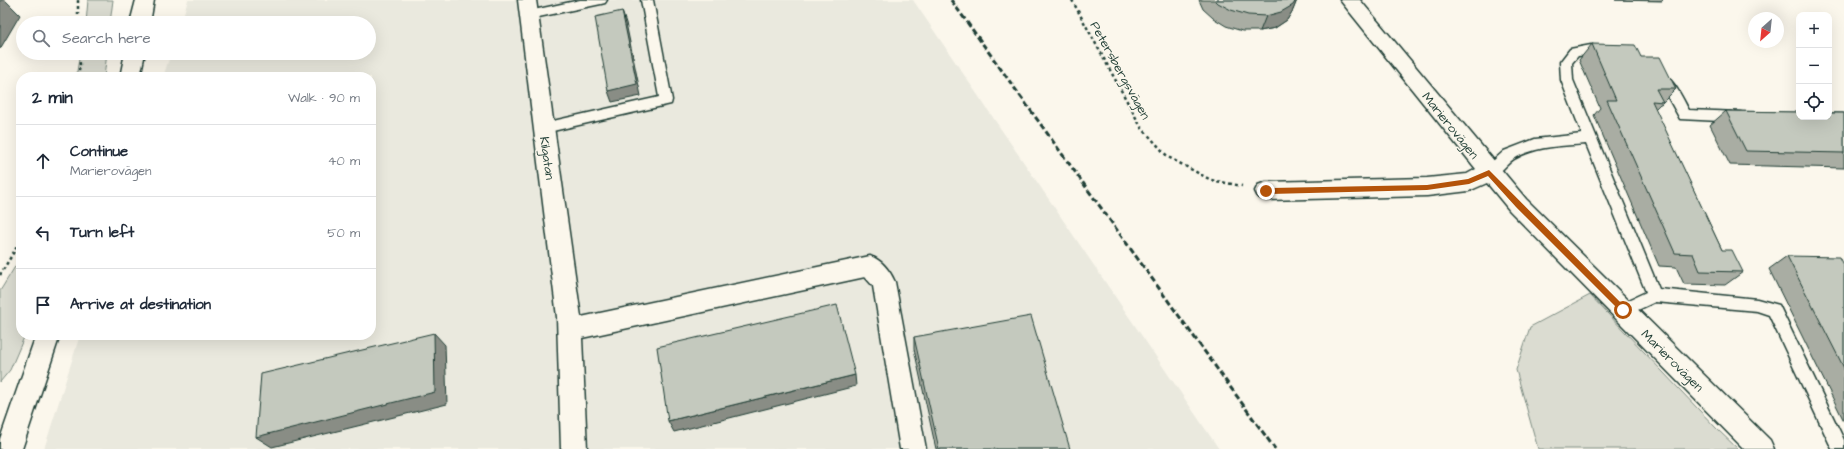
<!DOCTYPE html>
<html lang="en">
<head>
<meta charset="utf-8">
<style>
	:root { --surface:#fff; --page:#f6f6f7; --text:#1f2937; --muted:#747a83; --line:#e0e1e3 }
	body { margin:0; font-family:"Architects Daughter",sans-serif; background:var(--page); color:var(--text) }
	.controls { position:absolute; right:12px; top:12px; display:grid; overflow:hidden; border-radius:8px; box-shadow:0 4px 16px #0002 }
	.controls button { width:36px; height:36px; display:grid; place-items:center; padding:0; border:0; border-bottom:1px solid var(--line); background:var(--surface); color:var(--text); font:20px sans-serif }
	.compass { position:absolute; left:1748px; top:12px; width:36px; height:36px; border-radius:50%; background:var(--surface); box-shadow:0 4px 16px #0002; rotate:207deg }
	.stop { position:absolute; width:12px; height:12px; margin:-9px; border:3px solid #b45309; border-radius:50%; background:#fff }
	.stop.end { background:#b45309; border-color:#fff; box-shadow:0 1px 4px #0008 }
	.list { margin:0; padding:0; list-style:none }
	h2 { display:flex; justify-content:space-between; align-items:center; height:52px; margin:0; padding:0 16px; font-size:17px }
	h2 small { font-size:13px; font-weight:400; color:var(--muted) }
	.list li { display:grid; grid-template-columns:26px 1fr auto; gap:12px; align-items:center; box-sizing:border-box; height:72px; padding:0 16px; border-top:1px solid var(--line) }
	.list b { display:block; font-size:15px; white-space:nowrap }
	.list p { margin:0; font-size:13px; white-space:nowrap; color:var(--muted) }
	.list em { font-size:13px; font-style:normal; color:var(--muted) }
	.icon { flex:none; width:22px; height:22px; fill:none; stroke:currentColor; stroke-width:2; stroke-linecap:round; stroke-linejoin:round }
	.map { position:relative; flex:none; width:1844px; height:449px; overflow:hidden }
	.search { position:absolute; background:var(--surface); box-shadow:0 4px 16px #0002; left:16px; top:16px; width:360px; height:44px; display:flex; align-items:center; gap:10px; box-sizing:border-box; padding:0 14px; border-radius:22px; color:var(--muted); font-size:15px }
	.panel { position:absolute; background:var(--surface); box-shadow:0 4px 16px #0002; left:16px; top:72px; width:360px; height:268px; border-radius:16px }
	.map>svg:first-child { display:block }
	.built { fill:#eae9de }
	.green { fill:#dbdcd1; stroke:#7d8c82 }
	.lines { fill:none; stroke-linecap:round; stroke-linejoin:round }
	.lane-casing { stroke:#1f3d34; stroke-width:3 }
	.street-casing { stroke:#1f3d34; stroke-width:3 }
	.secondary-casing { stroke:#1f3d34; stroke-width:3 }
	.path { stroke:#1f3d34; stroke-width:2.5; stroke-dasharray:3 3; stroke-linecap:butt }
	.lane { fill:#fbf7ec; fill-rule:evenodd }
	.street { fill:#fbf7ec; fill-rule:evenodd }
	.secondary { fill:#fbf7ec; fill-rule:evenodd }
	.rail { stroke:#1f3d34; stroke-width:3; stroke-dasharray:6 3; stroke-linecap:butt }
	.wall { fill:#a9ada3; stroke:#1f3d34 }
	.shaded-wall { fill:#898d85; stroke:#1f3d34 }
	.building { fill:#c4c9be; stroke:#1f3d34 }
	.route { fill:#b45309 }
	.labels { text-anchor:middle; stroke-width:3; stroke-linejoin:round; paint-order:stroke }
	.street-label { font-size:13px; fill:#1f3d34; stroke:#fbf7ec }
</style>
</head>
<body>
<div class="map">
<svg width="1844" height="449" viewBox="0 0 1844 449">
	<rect width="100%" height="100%" fill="#fbf7ec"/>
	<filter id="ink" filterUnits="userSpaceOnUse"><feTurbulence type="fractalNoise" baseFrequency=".025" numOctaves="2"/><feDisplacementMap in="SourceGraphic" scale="8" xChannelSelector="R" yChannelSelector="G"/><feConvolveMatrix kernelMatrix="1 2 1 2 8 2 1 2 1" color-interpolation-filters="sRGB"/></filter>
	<g filter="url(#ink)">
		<path class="built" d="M188,0H913L1219,449H44L80,335H371V77H163L171,53H369V23H181Z"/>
		<path class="green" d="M88,0H113L110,23H86Z
			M80,53H107L104,77H76Z
			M21,257V335H25L10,370L0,382V291Z
			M1590,295L1717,429L1738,449H1538L1516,370L1530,327Z"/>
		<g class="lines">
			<g class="lane-casing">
				<path id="lane" d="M580,0H607L605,3L601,4L529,19L525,18L523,15L525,12L529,11Z
					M641,0H653L672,100L671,104L544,133L539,132L537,128L539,124L544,123L659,97Z
					M1591,45L1609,49L1611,52L1609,55C1602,58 1587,55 1578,56L1572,63L1573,80L1659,289L1757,299L1779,305L1844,440V449H1832L1769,315L1757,311L1655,302L1623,317L1618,315L1616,310L1618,305L1646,292L1586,144C1562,146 1535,146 1514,159C1504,165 1497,181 1484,177L1482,173L1484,169L1504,151L1535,139L1582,134L1561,80L1560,62L1570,49Z
					M1660,73C1674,78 1682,98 1689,110L1740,112L1745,113L1747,117L1745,121L1740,122L1680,119L1664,90L1654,78L1656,75Z"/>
			</g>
			<g class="street-casing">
				<path id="street" d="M518,0H536L581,317L870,256C882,260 890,271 895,282L926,449H900L873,286L865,277L582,338L587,449H561L557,317Z
					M1340,0H1360L1526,199L1770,440L1774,449H1744L1510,211L1487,183L1469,191L1427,196L1266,200L1258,197L1255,191L1258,185L1266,182L1427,178L1467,174L1476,169Z"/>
			</g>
			<g class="secondary-casing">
				<path id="secondary" d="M136,0H154L150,23H130Z
					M125,53H145L140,77H120Z
					M36,335H60L22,449H0V439Z"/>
			</g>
			<path class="path" d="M78,0V23
				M1072,0L1141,127L1168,157L1211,180L1242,186
				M78,77L80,65L79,53
				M0,275L21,240"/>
			<use href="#lane" class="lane"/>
			<use href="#street" class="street"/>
			<use href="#secondary" class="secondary"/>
			<path class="rail" d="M951,0L1275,449"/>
		</g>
		<path class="wall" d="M1199,0H1297L1293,10L1287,20L1275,28L1260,31H1242L1226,26L1213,18L1203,9Z
			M1615,0H1663L1662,1Z
			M1592,44L1641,57L1676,89L1661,104H1660L1655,109L1722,250L1743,272L1725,285L1684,284L1676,267L1659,266L1594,115L1600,108L1579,60Z
			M1726,111L1844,113V168L1730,165L1710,125Z
			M1787,256L1844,267V421L1769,269Z
			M914,337L1070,449H936L914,349Z"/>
		<path class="shaded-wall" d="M0,0H5L20,15L0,49Z
			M1296,0H1297L1293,10L1287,20L1275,28L1260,31L1266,16Z
			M622,11L626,23L641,96L612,102L608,91Z
			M434,333L445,345L447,404L272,447L256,437Z
			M855,375L856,386L674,432L668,421Z"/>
		<path class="building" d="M1215,0H1296L1293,5L1281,12L1266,16L1248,15L1231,10L1218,3Z
			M622,11L637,84L608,91L595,17Z
			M1592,44L1635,45L1641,57H1660L1676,89H1656L1663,102L1652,101L1722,250H1732L1743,272L1700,271L1693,254L1675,253L1607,100H1616Z
			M1726,111L1799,112V117H1829V113H1844V153L1746,151Z
			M1787,256L1839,257L1844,267V368Z
			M837,305L855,375L668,421L657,347Z
			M1031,316L1070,449H939L914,337Z
			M434,333L435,392L256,437L261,374Z"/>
	</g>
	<path class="route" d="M1489,170L1626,308V312H1621L1516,207L1488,176L1469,184L1427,190L1266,194L1263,191L1266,188L1427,185L1468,179Z"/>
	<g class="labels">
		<g class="street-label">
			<text transform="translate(1121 70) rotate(61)" y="5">Petersbergsvägen</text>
			<text transform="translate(1451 125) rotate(51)" y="5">Marierovägen</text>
			<text transform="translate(548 158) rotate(82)" y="5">Kilgatan</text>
			<text transform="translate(1673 360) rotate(45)" y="5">Marierovägen</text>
		</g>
	</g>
</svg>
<div class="controls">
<button>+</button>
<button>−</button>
<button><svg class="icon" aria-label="locate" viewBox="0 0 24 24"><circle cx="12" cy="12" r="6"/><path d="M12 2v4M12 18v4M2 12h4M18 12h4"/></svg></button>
</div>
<svg class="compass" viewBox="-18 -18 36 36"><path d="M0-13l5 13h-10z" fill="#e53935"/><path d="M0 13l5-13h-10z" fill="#747a83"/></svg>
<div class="stop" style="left:1623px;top:310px"></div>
<div class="stop end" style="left:1266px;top:191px"></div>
<div class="search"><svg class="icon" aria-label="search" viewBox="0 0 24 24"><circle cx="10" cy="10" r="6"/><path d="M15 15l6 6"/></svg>Search here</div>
<section class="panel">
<h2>2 min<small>Walk · 90 m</small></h2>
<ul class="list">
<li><svg class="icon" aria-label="ahead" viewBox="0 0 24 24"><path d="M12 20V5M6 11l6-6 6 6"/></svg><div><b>Continue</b><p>Marierovägen</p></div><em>40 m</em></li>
<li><svg class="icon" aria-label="left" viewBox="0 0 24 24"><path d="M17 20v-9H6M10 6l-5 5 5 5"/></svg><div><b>Turn left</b></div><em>50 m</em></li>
<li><svg class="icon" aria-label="arrive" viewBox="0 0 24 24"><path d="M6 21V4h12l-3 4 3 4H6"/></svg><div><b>Arrive at destination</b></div></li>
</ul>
</section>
</div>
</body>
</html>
